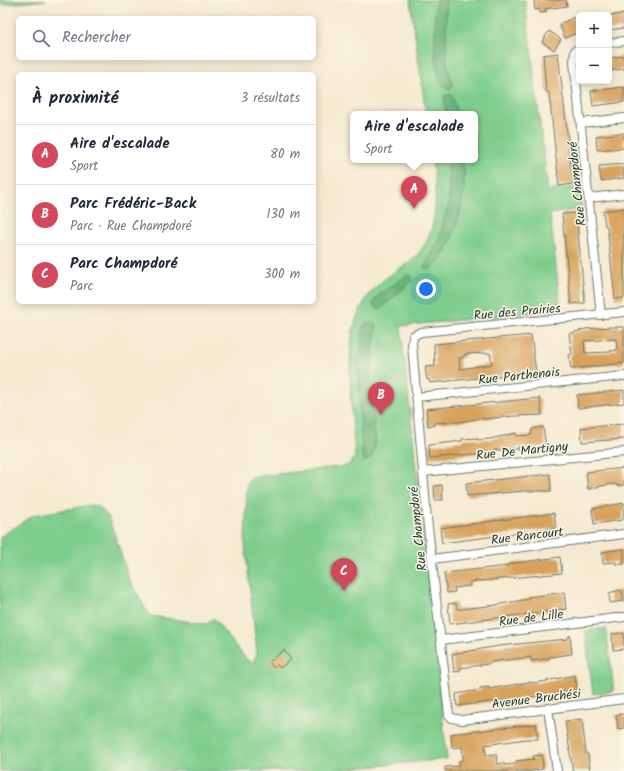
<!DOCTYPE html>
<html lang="fr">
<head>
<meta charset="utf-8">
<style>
	:root { --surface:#fff; --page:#f2f2f3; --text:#1f2937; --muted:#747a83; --line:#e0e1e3; --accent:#d1495b }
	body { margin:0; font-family:Kalam,sans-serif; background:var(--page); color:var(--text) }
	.controls { position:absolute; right:12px; top:12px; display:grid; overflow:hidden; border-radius:6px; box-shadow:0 2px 10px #0003 }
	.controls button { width:36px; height:36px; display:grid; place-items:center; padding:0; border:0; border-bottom:1px solid var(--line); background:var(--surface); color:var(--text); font:20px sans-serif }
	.you { position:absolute; left:426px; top:289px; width:14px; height:14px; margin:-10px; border:3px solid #fff; border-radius:50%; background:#1a73e8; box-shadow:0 0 0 6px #1a73e833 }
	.badge { display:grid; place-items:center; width:26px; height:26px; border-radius:50%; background:var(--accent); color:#fff; font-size:13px; font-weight:700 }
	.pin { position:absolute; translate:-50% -33px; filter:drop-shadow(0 1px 2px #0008) }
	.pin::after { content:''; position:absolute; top:21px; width:14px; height:12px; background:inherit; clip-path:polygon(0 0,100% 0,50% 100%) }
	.popup { position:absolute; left:350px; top:111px; width:128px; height:52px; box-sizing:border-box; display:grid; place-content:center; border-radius:6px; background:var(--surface); filter:drop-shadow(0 1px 3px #0005); font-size:13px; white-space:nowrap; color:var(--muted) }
	.popup b { font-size:15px; color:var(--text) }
	.popup::after { content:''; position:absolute; left:50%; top:100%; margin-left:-8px; border:8px solid transparent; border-top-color:var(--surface) }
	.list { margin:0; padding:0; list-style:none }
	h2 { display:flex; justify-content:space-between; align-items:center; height:52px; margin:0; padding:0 16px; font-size:17px }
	h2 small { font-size:13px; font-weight:400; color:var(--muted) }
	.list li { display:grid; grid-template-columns:26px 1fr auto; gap:12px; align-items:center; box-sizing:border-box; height:60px; padding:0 16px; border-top:1px solid var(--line) }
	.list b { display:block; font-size:15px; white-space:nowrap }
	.list p { margin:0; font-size:13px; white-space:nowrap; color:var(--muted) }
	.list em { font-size:13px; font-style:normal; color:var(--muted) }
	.icon { flex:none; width:22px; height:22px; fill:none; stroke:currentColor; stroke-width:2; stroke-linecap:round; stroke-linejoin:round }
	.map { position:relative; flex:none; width:624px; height:771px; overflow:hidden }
	.search { position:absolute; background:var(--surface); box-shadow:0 2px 10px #0003; left:16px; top:16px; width:300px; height:44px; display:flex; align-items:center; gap:10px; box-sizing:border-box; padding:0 14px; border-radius:6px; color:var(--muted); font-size:15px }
	.panel { position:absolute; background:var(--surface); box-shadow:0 2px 10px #0003; left:16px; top:72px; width:300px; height:232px; border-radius:6px }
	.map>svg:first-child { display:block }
	.green { fill:#7ecd8c; stroke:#4e8560 }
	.forest { fill:#66b078; stroke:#427656 }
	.building { fill:#d8a15c; fill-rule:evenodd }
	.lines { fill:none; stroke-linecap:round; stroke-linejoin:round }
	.minor-casing { stroke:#6a7a6b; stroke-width:10 }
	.minor { stroke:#fff; stroke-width:8 }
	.labels { text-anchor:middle; stroke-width:3; stroke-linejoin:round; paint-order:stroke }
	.street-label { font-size:13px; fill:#1f3d34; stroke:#fcf5e5 }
</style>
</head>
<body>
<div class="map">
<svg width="624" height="771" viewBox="0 0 624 771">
	<rect width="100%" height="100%" fill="#fcf5e5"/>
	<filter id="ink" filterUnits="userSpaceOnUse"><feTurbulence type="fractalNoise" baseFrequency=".025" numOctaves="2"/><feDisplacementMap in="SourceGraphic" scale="8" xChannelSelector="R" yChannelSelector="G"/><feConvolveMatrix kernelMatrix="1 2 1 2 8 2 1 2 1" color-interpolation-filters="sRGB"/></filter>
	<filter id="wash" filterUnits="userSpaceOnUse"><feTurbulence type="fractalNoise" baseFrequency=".012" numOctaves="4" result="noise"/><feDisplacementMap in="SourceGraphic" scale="16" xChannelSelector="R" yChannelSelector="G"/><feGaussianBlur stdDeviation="0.9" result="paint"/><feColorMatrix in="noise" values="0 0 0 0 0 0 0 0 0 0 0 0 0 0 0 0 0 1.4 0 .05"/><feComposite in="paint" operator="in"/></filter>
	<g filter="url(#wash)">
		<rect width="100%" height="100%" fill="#f5ead1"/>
		<path class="green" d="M0,0H46L0,5Z
			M410,0H525L548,190L579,187L582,209L550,214L561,310L401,326L447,759L325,771H0V537L34,515L91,505L99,507L108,516L130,581L150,616L207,624L213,618L247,660L253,663L257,653L245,545L247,482L251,477L347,466L355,457C353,419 343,345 359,312C370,288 384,279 405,265C441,242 437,197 432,160H475V114H426Z
			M606,628L614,691L593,694L585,631Z"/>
		<path class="forest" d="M436,0H446L447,64L453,85L449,90C430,82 435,18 436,0Z
			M452,94L457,114H446L444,96Z
			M448,160H462C471,188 454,254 429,270L424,267L438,242L449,203Z
			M409,274L412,277V281L380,309L374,306L373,303L379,295Z
			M367,322L377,325L374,341L370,380L371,405L376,442L372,457L365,462L362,455L358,371L363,326Z"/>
		<g id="blocks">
			<path class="building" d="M534,0H566L567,6L545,9L546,12L540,13L539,9L535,10Z
				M624,14V28L609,30V16Z
				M579,15V32L565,38L559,24Z
				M549,31L561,39L554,50L542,42Z
				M558,53L573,184L559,186L549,92H546L543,55Z
				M624,56V69L609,71V58Z
				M624,87V102L593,106L591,91Z
				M624,133V148L597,150L596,136Z
				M624,164V178L601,181L599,166Z
				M624,208V298L615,299L607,226H605L603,211Z
				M576,213L585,303L571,304L562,214Z
				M611,327H624V363L571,369L569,355L572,354L569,334L585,329ZM616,339L617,350L610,351L611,352L585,353L584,341Z
				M531,335L536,372L430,383L429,380H427L425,367L435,366L434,344ZM490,353L492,364L460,369L459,358H463L465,354Z
				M624,390V403L578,408L577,395Z
				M540,398L542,415L515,416L483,419V418L458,422L434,423L435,425L428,426L426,409Z
				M624,424V439L582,442L581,428Z
				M543,427L546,447H518V449L494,450V452L486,453L430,458L429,445L462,441V439L477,438V440L490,439L516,433L517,436L531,435L532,429Z
				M624,468V485L617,486L616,484H611L588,489L586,472Z
				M550,474L551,491H524L467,496L466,483Z
				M442,485L443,500H435L434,486Z
				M624,503L623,520L594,524L592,509Z
				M554,513L556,528L442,543L440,528Z
				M624,549V564L616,565V562L603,563L602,552Z
				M560,557L562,573L470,582V586L454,588L455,592L447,593L444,573L508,566V564Z
				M620,590L622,591L624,601L610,603L609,593Z
				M564,592L566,609L450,624L448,604L456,603L457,609H462L496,605L528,599V597Z
				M624,633V649L613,650L612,634Z
				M570,635L572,654L549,657V659L538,660L531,661V657L490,662L488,664L460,668V671L454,672L452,654L499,646L567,639Z
				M284,650L291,660L280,668L277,665L274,668L269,662Z
				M575,675L577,690L550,695L457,706L456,694L480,690V688L489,687V689L529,682L536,683Z
				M624,714V728L618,729L616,715Z
				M582,719L586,754H588L590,771H573L565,721Z
				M536,724L538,739H526L485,745L486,755L496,754L497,764L504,763V765L516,764V761L534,759L533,756L542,755L543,769L531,771H445V767L459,766V761L463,760L462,747L452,748L451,734Z"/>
		</g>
	</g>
	<g filter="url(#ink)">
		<use href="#blocks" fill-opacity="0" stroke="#6a7a6b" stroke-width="1"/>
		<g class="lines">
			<g class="minor-casing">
				<path id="minor" d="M609,43L624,41
					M579,48L575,51L574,62L601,315
					M581,123L624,118
					M590,198L624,194
					M624,312L421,332L413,336L412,345L427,518L449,715L452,718L462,720L624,699
					M416,397L624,376
					M423,472L624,452
					M432,559L624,534
					M441,640L624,617
					M548,708L557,771"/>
			</g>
			<use href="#minor" class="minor"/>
		</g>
	</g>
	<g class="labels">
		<g class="street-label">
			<text transform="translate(576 184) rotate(-96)" y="5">Rue Champdoré</text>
			<text transform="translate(517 311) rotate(-5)" y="5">Rue des Prairies</text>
			<text transform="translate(519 375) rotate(-6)" y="5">Rue Parthenais</text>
			<text transform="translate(522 450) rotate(-6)" y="5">Rue De Martigny</text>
			<text transform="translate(417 529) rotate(-96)" y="5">Rue Champdoré</text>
			<text transform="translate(527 535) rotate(-7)" y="5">Rue Rancourt</text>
			<text transform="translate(531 617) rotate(-7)" y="5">Rue de Lille</text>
			<text transform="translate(536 698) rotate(-7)" y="5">Avenue Bruchési</text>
		</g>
	</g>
</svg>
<div class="controls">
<button>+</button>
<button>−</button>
</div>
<div class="you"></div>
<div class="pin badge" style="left:414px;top:209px">A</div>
<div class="popup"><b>Aire d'escalade</b>Sport</div>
<div class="pin badge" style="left:381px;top:415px">B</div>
<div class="pin badge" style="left:344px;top:591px">C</div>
<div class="search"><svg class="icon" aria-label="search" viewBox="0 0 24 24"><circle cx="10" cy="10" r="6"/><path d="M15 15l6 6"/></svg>Rechercher</div>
<section class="panel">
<h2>À proximité<small>3 résultats</small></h2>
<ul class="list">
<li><span class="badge">A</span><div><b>Aire d'escalade</b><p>Sport</p></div><em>80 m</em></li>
<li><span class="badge">B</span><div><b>Parc Frédéric-Back</b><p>Parc · Rue Champdoré</p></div><em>130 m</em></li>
<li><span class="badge">C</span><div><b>Parc Champdoré</b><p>Parc</p></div><em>300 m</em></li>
</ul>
</section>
</div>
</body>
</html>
